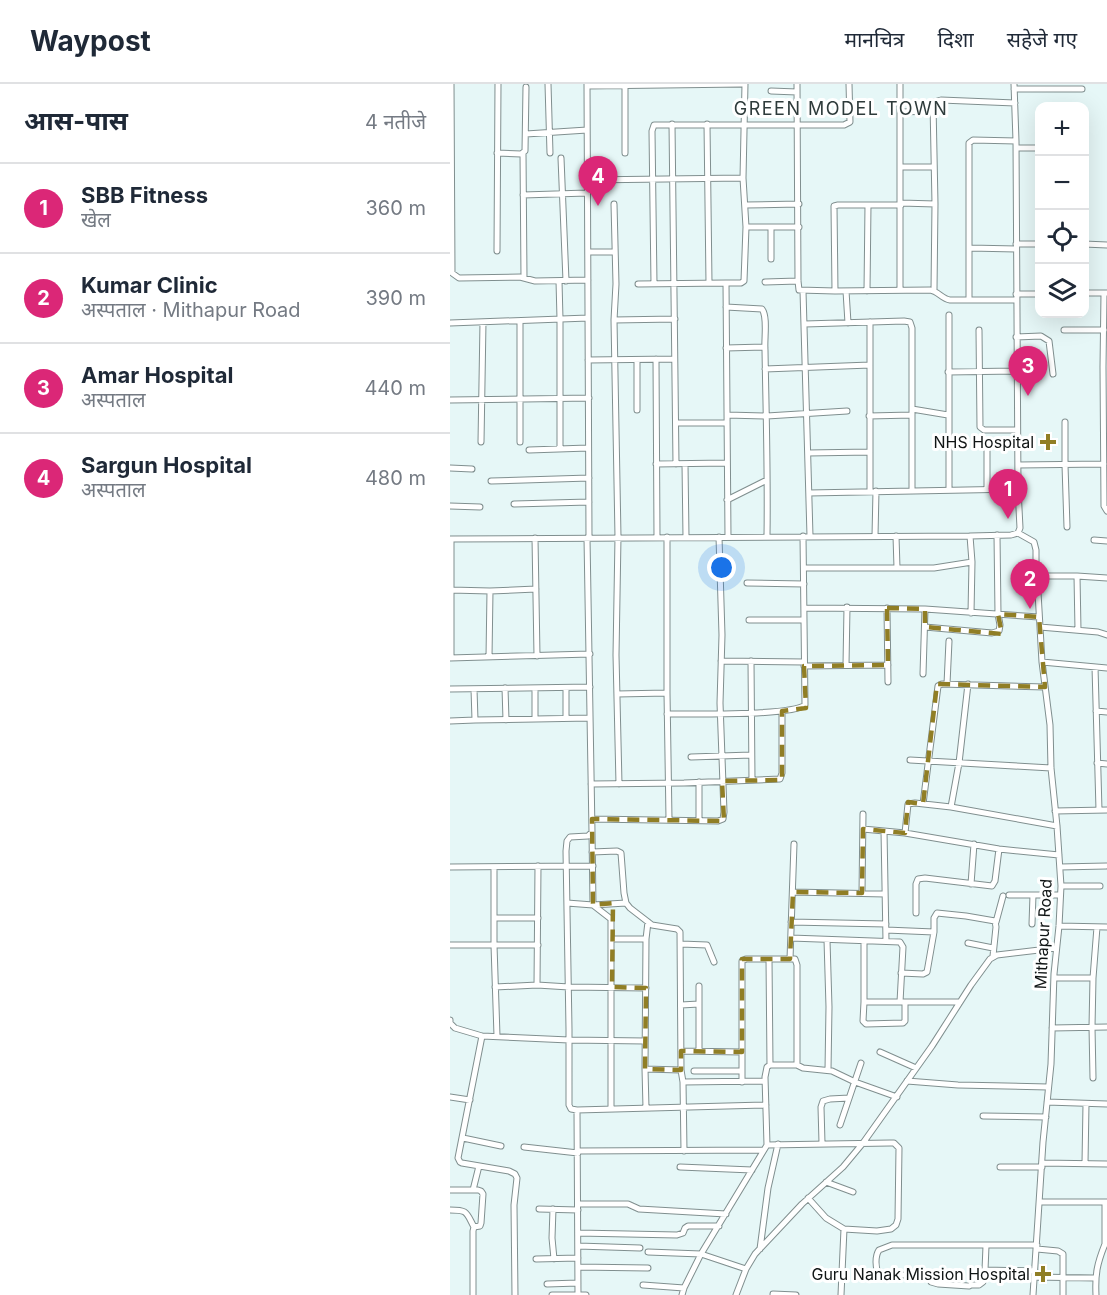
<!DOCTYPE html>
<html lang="hi">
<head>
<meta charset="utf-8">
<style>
	:root { --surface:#fff; --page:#f6f6f7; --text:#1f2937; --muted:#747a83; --line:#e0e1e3; --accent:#db2777 }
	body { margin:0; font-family:Inter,"Noto Sans Devanagari",sans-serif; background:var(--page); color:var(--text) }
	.controls { position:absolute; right:18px; top:18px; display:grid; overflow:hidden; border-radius:12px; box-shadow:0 6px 24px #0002 }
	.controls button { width:54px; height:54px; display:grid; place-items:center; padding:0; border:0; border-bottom:2px solid var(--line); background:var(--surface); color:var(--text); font:30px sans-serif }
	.you { position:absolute; left:272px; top:484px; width:21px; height:21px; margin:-15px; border:4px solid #fff; border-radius:50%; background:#1a73e8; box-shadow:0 0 0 9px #1a73e833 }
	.badge { display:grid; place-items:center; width:39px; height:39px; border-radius:50%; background:var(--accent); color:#fff; font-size:20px; font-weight:700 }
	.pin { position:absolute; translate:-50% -50px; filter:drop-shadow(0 2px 3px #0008) }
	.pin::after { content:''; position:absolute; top:32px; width:21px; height:18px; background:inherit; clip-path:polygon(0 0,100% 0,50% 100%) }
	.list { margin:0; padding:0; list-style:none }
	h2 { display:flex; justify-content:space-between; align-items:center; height:78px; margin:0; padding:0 24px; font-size:26px }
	h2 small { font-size:20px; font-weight:400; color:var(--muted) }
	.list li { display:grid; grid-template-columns:39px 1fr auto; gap:18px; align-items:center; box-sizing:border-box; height:90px; padding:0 24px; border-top:2px solid var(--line) }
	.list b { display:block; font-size:22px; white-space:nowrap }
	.list p { margin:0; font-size:20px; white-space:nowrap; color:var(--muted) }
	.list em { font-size:20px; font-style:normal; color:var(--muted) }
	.icon { flex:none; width:33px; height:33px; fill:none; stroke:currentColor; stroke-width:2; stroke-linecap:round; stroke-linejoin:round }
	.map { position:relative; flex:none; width:657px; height:1211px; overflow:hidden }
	header { display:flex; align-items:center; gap:36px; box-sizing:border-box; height:84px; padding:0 30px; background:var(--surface); border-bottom:2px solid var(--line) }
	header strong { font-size:28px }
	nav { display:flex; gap:33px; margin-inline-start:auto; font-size:21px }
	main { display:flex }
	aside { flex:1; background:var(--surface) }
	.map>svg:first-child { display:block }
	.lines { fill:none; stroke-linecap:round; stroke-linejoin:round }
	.minor-casing { stroke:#808f8f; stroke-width:7 }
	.minor { stroke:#fff; stroke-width:5 }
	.marked { fill:none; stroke:#907e25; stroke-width:4.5; stroke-dasharray:12 8; stroke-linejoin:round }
	.poi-dot { fill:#907e25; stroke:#fff; stroke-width:2 }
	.labels { text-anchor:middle; stroke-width:6; stroke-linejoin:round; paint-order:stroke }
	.poi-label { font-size:16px; fill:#101515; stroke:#fff; text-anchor:end }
	.street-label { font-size:16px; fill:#101515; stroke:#fff }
	.neighbourhood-label { font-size:18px; letter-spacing:1.5px; fill:#2e3b3b; stroke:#fff }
</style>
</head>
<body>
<header>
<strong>Waypost</strong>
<nav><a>मानचित्र</a><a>दिशा</a><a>सहेजे गए</a></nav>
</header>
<main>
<aside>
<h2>आस-पास<small>4 नतीजे</small></h2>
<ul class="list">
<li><span class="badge">1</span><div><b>SBB Fitness</b><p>खेल</p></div><em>360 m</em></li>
<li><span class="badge">2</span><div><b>Kumar Clinic</b><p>अस्पताल · Mithapur Road</p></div><em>390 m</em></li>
<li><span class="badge">3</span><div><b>Amar Hospital</b><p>अस्पताल</p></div><em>440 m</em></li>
<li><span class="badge">4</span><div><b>Sargun Hospital</b><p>अस्पताल</p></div><em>480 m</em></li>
</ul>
</aside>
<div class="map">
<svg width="657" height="1211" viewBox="0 0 657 1211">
	<rect width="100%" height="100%" fill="#e6f7f7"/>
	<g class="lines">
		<g class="minor-casing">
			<path id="minor" d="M1,0L2,189L9,194L70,193L85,197L138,196
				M98,0L100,69
				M137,0L139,454
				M175,0V69
				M347,0L348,197L349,206L385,207L480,206C488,207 492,215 500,216H566
				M564,0L566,57L568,405L570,444L568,449
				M137,2L292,0
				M564,5H632
				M321,7L347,8
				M450,28L483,27
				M222,40L226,380
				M257,40L259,199
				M76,50L137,46
				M566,64H590
				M47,69L71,70L75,67L76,3
				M73,69L74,194
				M111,74L116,197
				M450,83H484
				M137,96L293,94
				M73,111L137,109
				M451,119L485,120
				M164,120L166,200L164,236L168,453L166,571L169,700
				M295,121L349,120
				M296,143H349
				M566,160H590
				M634,160L657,161
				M520,164L566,165
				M47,167L48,0
				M138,168H165
				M321,175V143
				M109,197L110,235V365
				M315,198L348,197
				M276,199L278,453
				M188,200L276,199H291L294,197L296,143L293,94L295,0
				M204,200L202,47L204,41H394L400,38L399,0
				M450,206V0
				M484,206L485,120L483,20L484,18L491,16L565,19
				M353,207L360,452
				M385,207L384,122L388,121H451
				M396,207L398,239
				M417,207L418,121
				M634,209H657
				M654,209L653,283L654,422L657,427
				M566,210H590
				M519,216V59L523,56L566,57
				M276,223L312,225C318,233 314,255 315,266C316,328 318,390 317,452
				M499,231V406
				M164,236L225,235
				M70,237V358
				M0,239L138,234
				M355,240L454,237L460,238L462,244V407
				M529,246L530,343L534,346H567
				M614,246H654
				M566,253L591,252L599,257L603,290
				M276,264L315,263
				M206,275L207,453
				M138,276L224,275
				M315,285L420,281
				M498,288L566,287
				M0,316L139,314
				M462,325L498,331
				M187,326V276
				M277,331L317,332L397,327
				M419,332L462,331
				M615,338V381L617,443
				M226,339H277
				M31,358L33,238
				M79,366L138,364
				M358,369L420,368
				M206,380L277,379
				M235,380L236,453
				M568,381L654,380
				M0,384L22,385
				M41,397L139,394
				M537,405V362
				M420,407V238
				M359,409L568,405
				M277,416L317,396
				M64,420L139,418
				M0,422L30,423
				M425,452L426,407
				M446,452L447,484
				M520,452L522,478L521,529
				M217,453V609L219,735
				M85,454L87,572
				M137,454L142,748L138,752L120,753L117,757L116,767L119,945V1021L121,1025L127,1026L316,1021
				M0,455L520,452L561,451L568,449L584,458L586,466V488L587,491L592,492H627L657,494
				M644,456L657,457
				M354,484H484L522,478
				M627,492L628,546
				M297,499L354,500
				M1,506L40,507L86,505
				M355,524L475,525L589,533
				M437,524L438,598
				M299,536H354
				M475,543L542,549L549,547L550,541L548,530L547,451
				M590,543L648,548L657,551
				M39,573L40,507
				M0,574L140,570
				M1,574V455
				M271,577L354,578
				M301,577L302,696
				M592,578L657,584
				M396,581L397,523
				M354,582L438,581
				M645,583L649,726
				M473,590L475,525
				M497,600L499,557
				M55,604L56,636
				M85,604V635
				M0,605L140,603
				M24,605L25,636
				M167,610L217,609
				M646,627L657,628
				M217,630C240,630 341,632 355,621L353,452
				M116,634V604
				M0,637L25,636L140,634
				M241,673L301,671
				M460,676L601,684
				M647,679L657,680
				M141,700L234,699L330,695L332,689V627
				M473,720L488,602L492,600L595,603
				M501,723L509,679L518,600
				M605,727L657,726
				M142,735L268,737L273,735L274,728L270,619L272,551L269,453
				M249,736V698
				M413,745L455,749L549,765L609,771
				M434,747L436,857
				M142,748L143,821L161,835V1025
				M455,749L458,720L465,719L501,723L607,742
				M142,768L167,767L171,769L174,809L176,819L180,824L202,841L227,845L230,848L231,986L233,998L234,1067
				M0,783L143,782
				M44,783V861L47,952
				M610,783L656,782
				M521,800L524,760
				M611,802H650
				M343,808L435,810
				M412,809L413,730
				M559,811H610
				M117,819L143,821L176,819
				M466,829V800L468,795L475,794L542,802L545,797L549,765
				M44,834H88
				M341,838L436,840
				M546,838L553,812
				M582,840L583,811
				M609,842L657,843
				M436,846L484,848
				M341,854L450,858L453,863L450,918
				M161,855H196L195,985L196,1024
				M196,855L198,838
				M377,856L379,923L378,986
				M414,857V918H510
				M518,859L543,864
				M231,860L257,861L264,878
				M0,861H88
				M319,875L320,981
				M340,875L344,760
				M451,889L473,890L477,888L484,848V834L487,829L516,832L545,837L546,843L543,872
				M604,894H643L647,843
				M643,894L642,943L643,994
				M87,901L88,782
				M45,903L87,901L119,903L196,904
				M414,918L413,937L416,940L453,939L455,937V919
				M231,921L249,920
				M0,936V939L5,944L32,952L119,956L195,957
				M602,944L657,943
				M32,952L8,1074L10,1078L12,1079L59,1087L65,1090L67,1094L64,1121L65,1211
				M231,967L292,968
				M249,967V902
				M430,968L466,984
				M347,981L353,984L382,987L405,998L447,1013
				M195,985L231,986
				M244,987H292
				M457,997L508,1001L598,1003
				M233,998L315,997
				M0,1013L20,1016
				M597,1018L657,1020
				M127,1026L128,1211
				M533,1032L596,1033
				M390,1041L411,979
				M13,1054L51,1062
				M372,1059L371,1023L373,1017L380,1015L399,1014
				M317,1061L440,1059H444L449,1064L448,1135L446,1141L441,1145L427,1147L394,1145L376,1134L358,1114
				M74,1063L128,1069
				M128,1067L313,1066
				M592,1079L657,1080
				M635,1079L636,1020
				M230,1083L302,1086
				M550,1083H592
				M376,1098L403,1108
				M0,1106H28L31,1107L33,1110L31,1139L30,1142L24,1143L23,1147V1211
				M23,1106L29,1082
				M590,1118H657
				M655,1118V1160H657
				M128,1120H178L189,1125L276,1130
				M89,1125L128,1126
				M103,1125L102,1154L104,1175
				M0,1126C18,1126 16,1128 24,1143
				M128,1149L227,1151L233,1149L235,1144L238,1142H269
				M128,1162L190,1164
				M536,1162L535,1186L585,1187
				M310,1165L318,1104L328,1060
				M587,1165L608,1167L613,1170V1211
				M198,1168L251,1170L296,1185
				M86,1175L128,1174
				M128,1183L198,1184
				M535,1186L533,1198L529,1201H521L519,1202L488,1200L481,1198L478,1192L429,1190C425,1184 425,1172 429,1166L442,1161H587
				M584,1193L645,1194
				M97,1200L128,1199
				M193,1201L234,1204
				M323,1210L346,1211
				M102,1211H136
				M232,1211L234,1204L251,1170L317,1061L315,993L317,983L320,981H347V881L345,875H296L292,877V998
				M286,1211L296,1185L305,1170L352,1120L393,1083L413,1059L482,962L521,901L540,875L547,871L606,864
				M391,1211L394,1145
				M583,1211L593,1058L601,980L604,890L609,842L611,802L607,742L601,684L600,641L592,578L587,491
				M646,1211C645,1190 647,1180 655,1160"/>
		</g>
		<use href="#minor" class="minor"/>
	</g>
	<path class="marked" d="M437,524L475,525V543L552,550L548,530L589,533L595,603L487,600L473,720L458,718L455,749L413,745L412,809L343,808L340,875H292V968L231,967V986L195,985L196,904L162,903L163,819L143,821L142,735L274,737L272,697L332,696V627L356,624L354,582L438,581Z"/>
	<g class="poi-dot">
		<path d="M595 349h6v6h6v6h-6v6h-6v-6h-6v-6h6z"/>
		<path d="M590 1181h6v6h6v6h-6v6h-6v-6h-6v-6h6z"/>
	</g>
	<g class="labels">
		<g class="poi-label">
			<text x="584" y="364">NHS Hospital</text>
			<text x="580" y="1196">Guru Nanak Mission Hospital</text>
		</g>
		<g class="street-label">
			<text transform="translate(593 850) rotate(-87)" y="6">Mithapur Road</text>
		</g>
		<g class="neighbourhood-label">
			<text x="391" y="31">GREEN MODEL TOWN</text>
		</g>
	</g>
</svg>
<div class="controls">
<button>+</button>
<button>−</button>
<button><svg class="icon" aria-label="locate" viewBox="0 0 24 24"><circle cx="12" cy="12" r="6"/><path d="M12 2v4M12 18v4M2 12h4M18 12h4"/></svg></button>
<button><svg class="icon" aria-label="layers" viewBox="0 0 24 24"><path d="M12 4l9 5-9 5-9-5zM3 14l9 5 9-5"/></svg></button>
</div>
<div class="you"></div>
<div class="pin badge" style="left:558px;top:435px">1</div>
<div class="pin badge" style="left:580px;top:525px">2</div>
<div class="pin badge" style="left:578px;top:312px">3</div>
<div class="pin badge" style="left:148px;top:122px">4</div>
</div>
</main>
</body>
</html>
